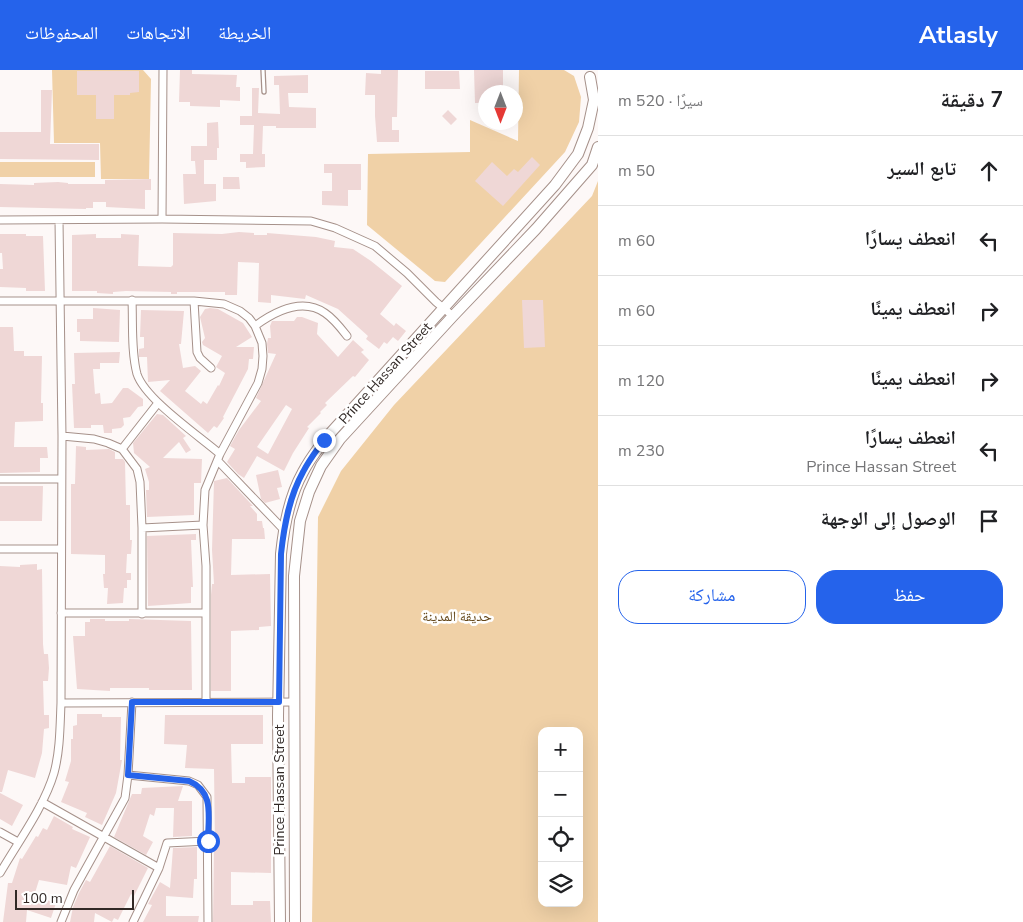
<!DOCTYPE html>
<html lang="ar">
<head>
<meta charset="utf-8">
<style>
	:root { --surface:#fff; --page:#f2f2f2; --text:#202124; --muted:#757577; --line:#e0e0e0; --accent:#2563eb }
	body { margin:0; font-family:"Nunito Sans","Noto Naskh Arabic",sans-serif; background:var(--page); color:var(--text); direction:rtl }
	.controls { position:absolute; right:15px; bottom:15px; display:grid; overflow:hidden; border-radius:10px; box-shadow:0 5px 20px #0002 }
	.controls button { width:45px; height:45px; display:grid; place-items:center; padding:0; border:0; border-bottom:1px solid var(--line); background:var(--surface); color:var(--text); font:25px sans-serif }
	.compass { position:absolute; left:478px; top:15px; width:45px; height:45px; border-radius:50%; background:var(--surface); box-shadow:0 5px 20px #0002; rotate:180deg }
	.scale { position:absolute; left:15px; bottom:12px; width:119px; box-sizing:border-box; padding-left:5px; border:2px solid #312926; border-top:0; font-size:14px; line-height:18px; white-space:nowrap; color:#312926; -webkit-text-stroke:4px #fff; paint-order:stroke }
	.stop { position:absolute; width:15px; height:15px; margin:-11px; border:4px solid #2563eb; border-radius:50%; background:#fff }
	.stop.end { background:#2563eb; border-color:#fff; box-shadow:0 1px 5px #0008 }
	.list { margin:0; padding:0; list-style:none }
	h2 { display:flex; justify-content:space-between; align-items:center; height:65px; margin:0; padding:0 20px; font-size:21px }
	h2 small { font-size:16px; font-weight:400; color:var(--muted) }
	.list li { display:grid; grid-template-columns:32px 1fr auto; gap:15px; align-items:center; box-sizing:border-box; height:70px; padding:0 20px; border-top:1px solid var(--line) }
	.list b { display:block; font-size:19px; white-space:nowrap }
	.list p { margin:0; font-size:16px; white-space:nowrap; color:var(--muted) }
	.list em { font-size:16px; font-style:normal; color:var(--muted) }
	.actions { display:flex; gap:10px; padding:15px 20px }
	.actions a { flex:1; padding:11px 0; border:1px solid var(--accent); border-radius:20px; text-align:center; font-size:18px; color:var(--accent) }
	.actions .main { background:var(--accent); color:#fff }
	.icon { flex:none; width:28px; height:28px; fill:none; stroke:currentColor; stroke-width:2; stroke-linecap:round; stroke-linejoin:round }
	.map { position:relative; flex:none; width:598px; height:852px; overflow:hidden; direction:ltr }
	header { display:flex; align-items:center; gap:30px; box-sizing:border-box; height:70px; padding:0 25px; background:var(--accent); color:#fff }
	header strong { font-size:24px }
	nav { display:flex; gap:28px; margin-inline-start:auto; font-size:18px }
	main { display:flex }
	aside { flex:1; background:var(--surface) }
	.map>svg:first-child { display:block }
	.green { fill:#f0d1a7; fill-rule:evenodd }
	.building { fill:#efd7d6; fill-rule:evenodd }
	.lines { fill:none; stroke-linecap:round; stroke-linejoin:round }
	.lane-casing { stroke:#a6918a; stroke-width:5.5 }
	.street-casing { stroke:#a6918a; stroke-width:9 }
	.primary-casing { stroke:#a6918a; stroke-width:12 }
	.lane { stroke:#fff; stroke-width:3 }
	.street { stroke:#fff; stroke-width:7 }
	.primary { stroke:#fff; stroke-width:10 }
	.route { stroke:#2563eb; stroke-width:6 }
	.labels { text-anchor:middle; stroke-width:5; stroke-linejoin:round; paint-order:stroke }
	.street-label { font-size:14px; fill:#312926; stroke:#fff }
	.park-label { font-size:14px; fill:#64471a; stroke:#fff }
</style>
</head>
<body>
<header>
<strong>Atlasly</strong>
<nav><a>الخريطة</a><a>الاتجاهات</a><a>المحفوظات</a></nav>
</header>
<main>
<aside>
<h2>7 دقيقة<small>سيرًا · 520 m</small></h2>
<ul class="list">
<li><svg class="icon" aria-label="ahead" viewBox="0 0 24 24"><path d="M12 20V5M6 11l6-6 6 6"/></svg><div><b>تابع السير</b></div><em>50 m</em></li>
<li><svg class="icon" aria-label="left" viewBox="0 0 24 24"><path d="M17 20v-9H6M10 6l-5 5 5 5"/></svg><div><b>انعطف يسارًا</b></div><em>60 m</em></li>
<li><svg class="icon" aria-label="right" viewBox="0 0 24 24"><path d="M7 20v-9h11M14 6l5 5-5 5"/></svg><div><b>انعطف يمينًا</b></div><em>60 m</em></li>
<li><svg class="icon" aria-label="right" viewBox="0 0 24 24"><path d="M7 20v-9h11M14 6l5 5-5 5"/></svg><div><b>انعطف يمينًا</b></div><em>120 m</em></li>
<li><svg class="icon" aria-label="left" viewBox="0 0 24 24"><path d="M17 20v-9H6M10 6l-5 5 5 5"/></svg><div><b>انعطف يسارًا</b><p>Prince Hassan Street</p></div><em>230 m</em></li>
<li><svg class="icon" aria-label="arrive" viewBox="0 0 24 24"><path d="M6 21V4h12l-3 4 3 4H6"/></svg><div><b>الوصول إلى الوجهة</b></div></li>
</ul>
<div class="actions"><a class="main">حفظ</a><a>مشاركة</a></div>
</aside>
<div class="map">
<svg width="598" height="852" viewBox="0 0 598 852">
	<rect width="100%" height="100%" fill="#fdf8f7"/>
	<path class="green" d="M52,0H143L151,9L149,109H101L100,73H54Z
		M519,0H564L574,6L581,27L579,52L565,82L445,212L435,211L367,155L368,84L470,82V50L518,71Z
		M0,92H95V107H0Z
		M598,111V852H312L318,447L341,401L394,335L592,126ZM542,661H579V833H542Z"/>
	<path class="building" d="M180,0H192V4L237,5L236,17H240V31L220,30V37L190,36V32H179Z
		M381,0H398L397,47H392V60H399V72H377L375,46V25H365L366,3L381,4Z
		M474,0H503V22H486V33H475Z
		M77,1H139V22L130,23V25H114V49H96V25H77Z
		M425,1H459L460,19H425Z
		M308,5V23H288L289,37L316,38V58H276V56H263L262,84H265V97L246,98V92H240V84H253L254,55H240V46H252V18H259L258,43L280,44L279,15H274V6Z
		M41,20H52L50,74H99V90L0,89V62H41Z
		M448,40L457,49L451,55L442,46Z
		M218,52L219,78H217V90H204V114H216V131L184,134L183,104H196L195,91H191V76H207V53Z
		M532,87L540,95L503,136L475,111L492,92L507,106L514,99L518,102Z
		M324,94H361V120H348V136L322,135V121H332V103H324Z
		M223,107H239L240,119H223Z
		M151,109V120H145V139L106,137V132H93V138H86V139L0,137V114L34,115V113L58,112L68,113V114H105V110Z
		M239,162L254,163V165H267V163L316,167L335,171L334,177L353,179L371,191L402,216L380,244L394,256L396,253L406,261L398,271L393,267L387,274L384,272L379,279L366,269L368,266L338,239L306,225L305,229L271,225V233L258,232L259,193L238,192L237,225H225V222H177V224H171V222L126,221L113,222V224L97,223V221H72V165L96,164V168H121V164L139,165L138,196L171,197L173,195V163L222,164Z
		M0,164H26V166H43L45,221H26V218L0,217V199H3L2,183H0Z
		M522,230H543L545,277L524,278Z
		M93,238L120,240L119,272L80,271V262H77V249H93Z
		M210,238L218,239L243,253L252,267L236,277H254L253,289H249L248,299L223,347L224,348L217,358L214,356L208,363L160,321L170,310L148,312L147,287H139V279L144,278V267H140L141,240L184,241L181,274H179L183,298L195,296L201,301L185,321L201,334L203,331L207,334L218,315L219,316L225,303L216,297L222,286L203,275L202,272L205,268L200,247L205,239Z
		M297,247H302L318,253L317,264L338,287L353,270L364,280L361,282L369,290L355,307L353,306L325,333L327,335L320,342L321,343L307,357L309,358L293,383L284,401L257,386L244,408L238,404L227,392L235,379L230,376L239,360L261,331L256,328L276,284L268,283L267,274L268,268H271L270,256L272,251H294ZM286,335L292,339L268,384L257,377Z
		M0,257H13L14,281H24V286H42L41,333H43V351L15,352L14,377H47L48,388H40V402L0,403Z
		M120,282L119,293H100V299H93L95,324L100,323L101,334L112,333L123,318H128L143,329V336L138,337L130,347L123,348L124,355L121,358L112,359V363H104L103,355H91V358H74L72,314H75L74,283Z
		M157,344L163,345L186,366L183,368L191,380L186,383L179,372L163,388L202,389L201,413H194V445L147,447L146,420H149V412L145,399L150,397L134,383L133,373Z
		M76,376L86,377V380L109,379L115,382V389H123L125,392L126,435H130V470H132L131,484H127L126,503H131V510H127V518H124L123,533L107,534L108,518H104L103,504H105V485L71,484V414H75Z
		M278,400L282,417L277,418L280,429L265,433L261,429L256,405Z
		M227,408L253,436H250L257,444V451H262L263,458H264L265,469H232L231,505L270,504L271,556L259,557V560L231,561V621H211V525L212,514H214L212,480L214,411Z
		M0,416H43L42,451H0Z
		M196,464V470H191L193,517H191V533L148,536L147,466Z
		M37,494V500L42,499L43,574L44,584H48L49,598L48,611H43L44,645H49V658L44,659L42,683L35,708L8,700L2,722H0V496L20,497V495Z
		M90,549H105V551H129V549L191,551L192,620H149V618H110V621L77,619L73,566H85V552H90Z
		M77,644H102V647H121L120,690H122L116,723L102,755L85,747L87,743L61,732L69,712L65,711L71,691V669H73V656L77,655Z
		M165,645H263V674H231L232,713H245V707H271V803L231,802V835H253V831H270L271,852H213L214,777H215L214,699L185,698L187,675L164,674Z
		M183,716L178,731H192V766L173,767L174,738H156L154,746L150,744L143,766L153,772L146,785L114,767L132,724H141L142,718Z
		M0,723L23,735L12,756L0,749Z
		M54,746L73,757L72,759L90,767L76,798L71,796L67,815L39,810L34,826L56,833L51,848L27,840L26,852H3L8,813H12L20,788L22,789L36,766L38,767L43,758L47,760Z
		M110,776L148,798L134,826L131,824L118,850L114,848L112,852L95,843L94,852H70L73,837L79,823L86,810L90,812Z
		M197,777V809H194L193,828L166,826V846H199L198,852H143L152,835L148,834L160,812L170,818L173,778Z"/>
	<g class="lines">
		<g class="lane-casing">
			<path id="lane" d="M263,0L264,22"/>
		</g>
		<g class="street-casing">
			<path id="street" d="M162,149L163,0
				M0,150L162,149L311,151L335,158L375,176L407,203L436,232L453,246
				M132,230C133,254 131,281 137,304C145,329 198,365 220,384
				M0,231H194L224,234L240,241L249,248L255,256L262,273L263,286L262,299L258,313L220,384L205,420L203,455L206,496V632
				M194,231L197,282L200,288L211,298
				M255,256C274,242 302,227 325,243C334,249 340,257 347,266
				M62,366L94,369L108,373L122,379L137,399L140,412L142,458V544
				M122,379L158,333
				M218,391L284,460
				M0,409H60
				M142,458L203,455
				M0,479H60
				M61,543H205
				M61,633L295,632
				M128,705L189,711L198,715L207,727L208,852
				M42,732L159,798
				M0,762L18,772
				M0,803C18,772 44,737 54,703C60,681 60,657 61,633L62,366L59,150
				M61,852L74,820L125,728L128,705L132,632
				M133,852L159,798L167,773L208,771"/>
		</g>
		<g class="primary-casing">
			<path id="primary" d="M280,852L278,646L281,484C284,456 289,427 303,402C309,390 317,380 325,369L555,115L578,84L588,58L594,30L590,7
				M295,852L294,506L300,451L309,422L321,396L340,369L453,246L536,159L592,95L598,77"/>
		</g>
		<use href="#lane" class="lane"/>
		<use href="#street" class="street"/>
		<use href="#primary" class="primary"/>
	</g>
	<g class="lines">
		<path class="route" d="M208,771C208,747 215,722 189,711L128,705L132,632H279L281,484C284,456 289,427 303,402C309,390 317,380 324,370"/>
	</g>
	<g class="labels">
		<g class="street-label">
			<text transform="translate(385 303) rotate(-48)" y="5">Prince Hassan Street</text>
			<text transform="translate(279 720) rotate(-90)" y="5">Prince Hassan Street</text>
		</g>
		<g class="park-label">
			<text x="457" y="551">حديقة المدينة</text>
		</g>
	</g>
</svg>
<div class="controls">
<button>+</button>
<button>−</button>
<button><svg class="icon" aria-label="locate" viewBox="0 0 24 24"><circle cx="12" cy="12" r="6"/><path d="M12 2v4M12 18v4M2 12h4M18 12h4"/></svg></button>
<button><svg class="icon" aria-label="layers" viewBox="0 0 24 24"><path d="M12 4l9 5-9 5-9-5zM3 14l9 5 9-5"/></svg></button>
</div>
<svg class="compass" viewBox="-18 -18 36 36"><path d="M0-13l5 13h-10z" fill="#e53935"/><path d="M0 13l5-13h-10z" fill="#757577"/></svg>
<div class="scale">100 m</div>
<div class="stop" style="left:208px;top:771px"></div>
<div class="stop end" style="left:324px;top:370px"></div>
</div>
</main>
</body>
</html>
